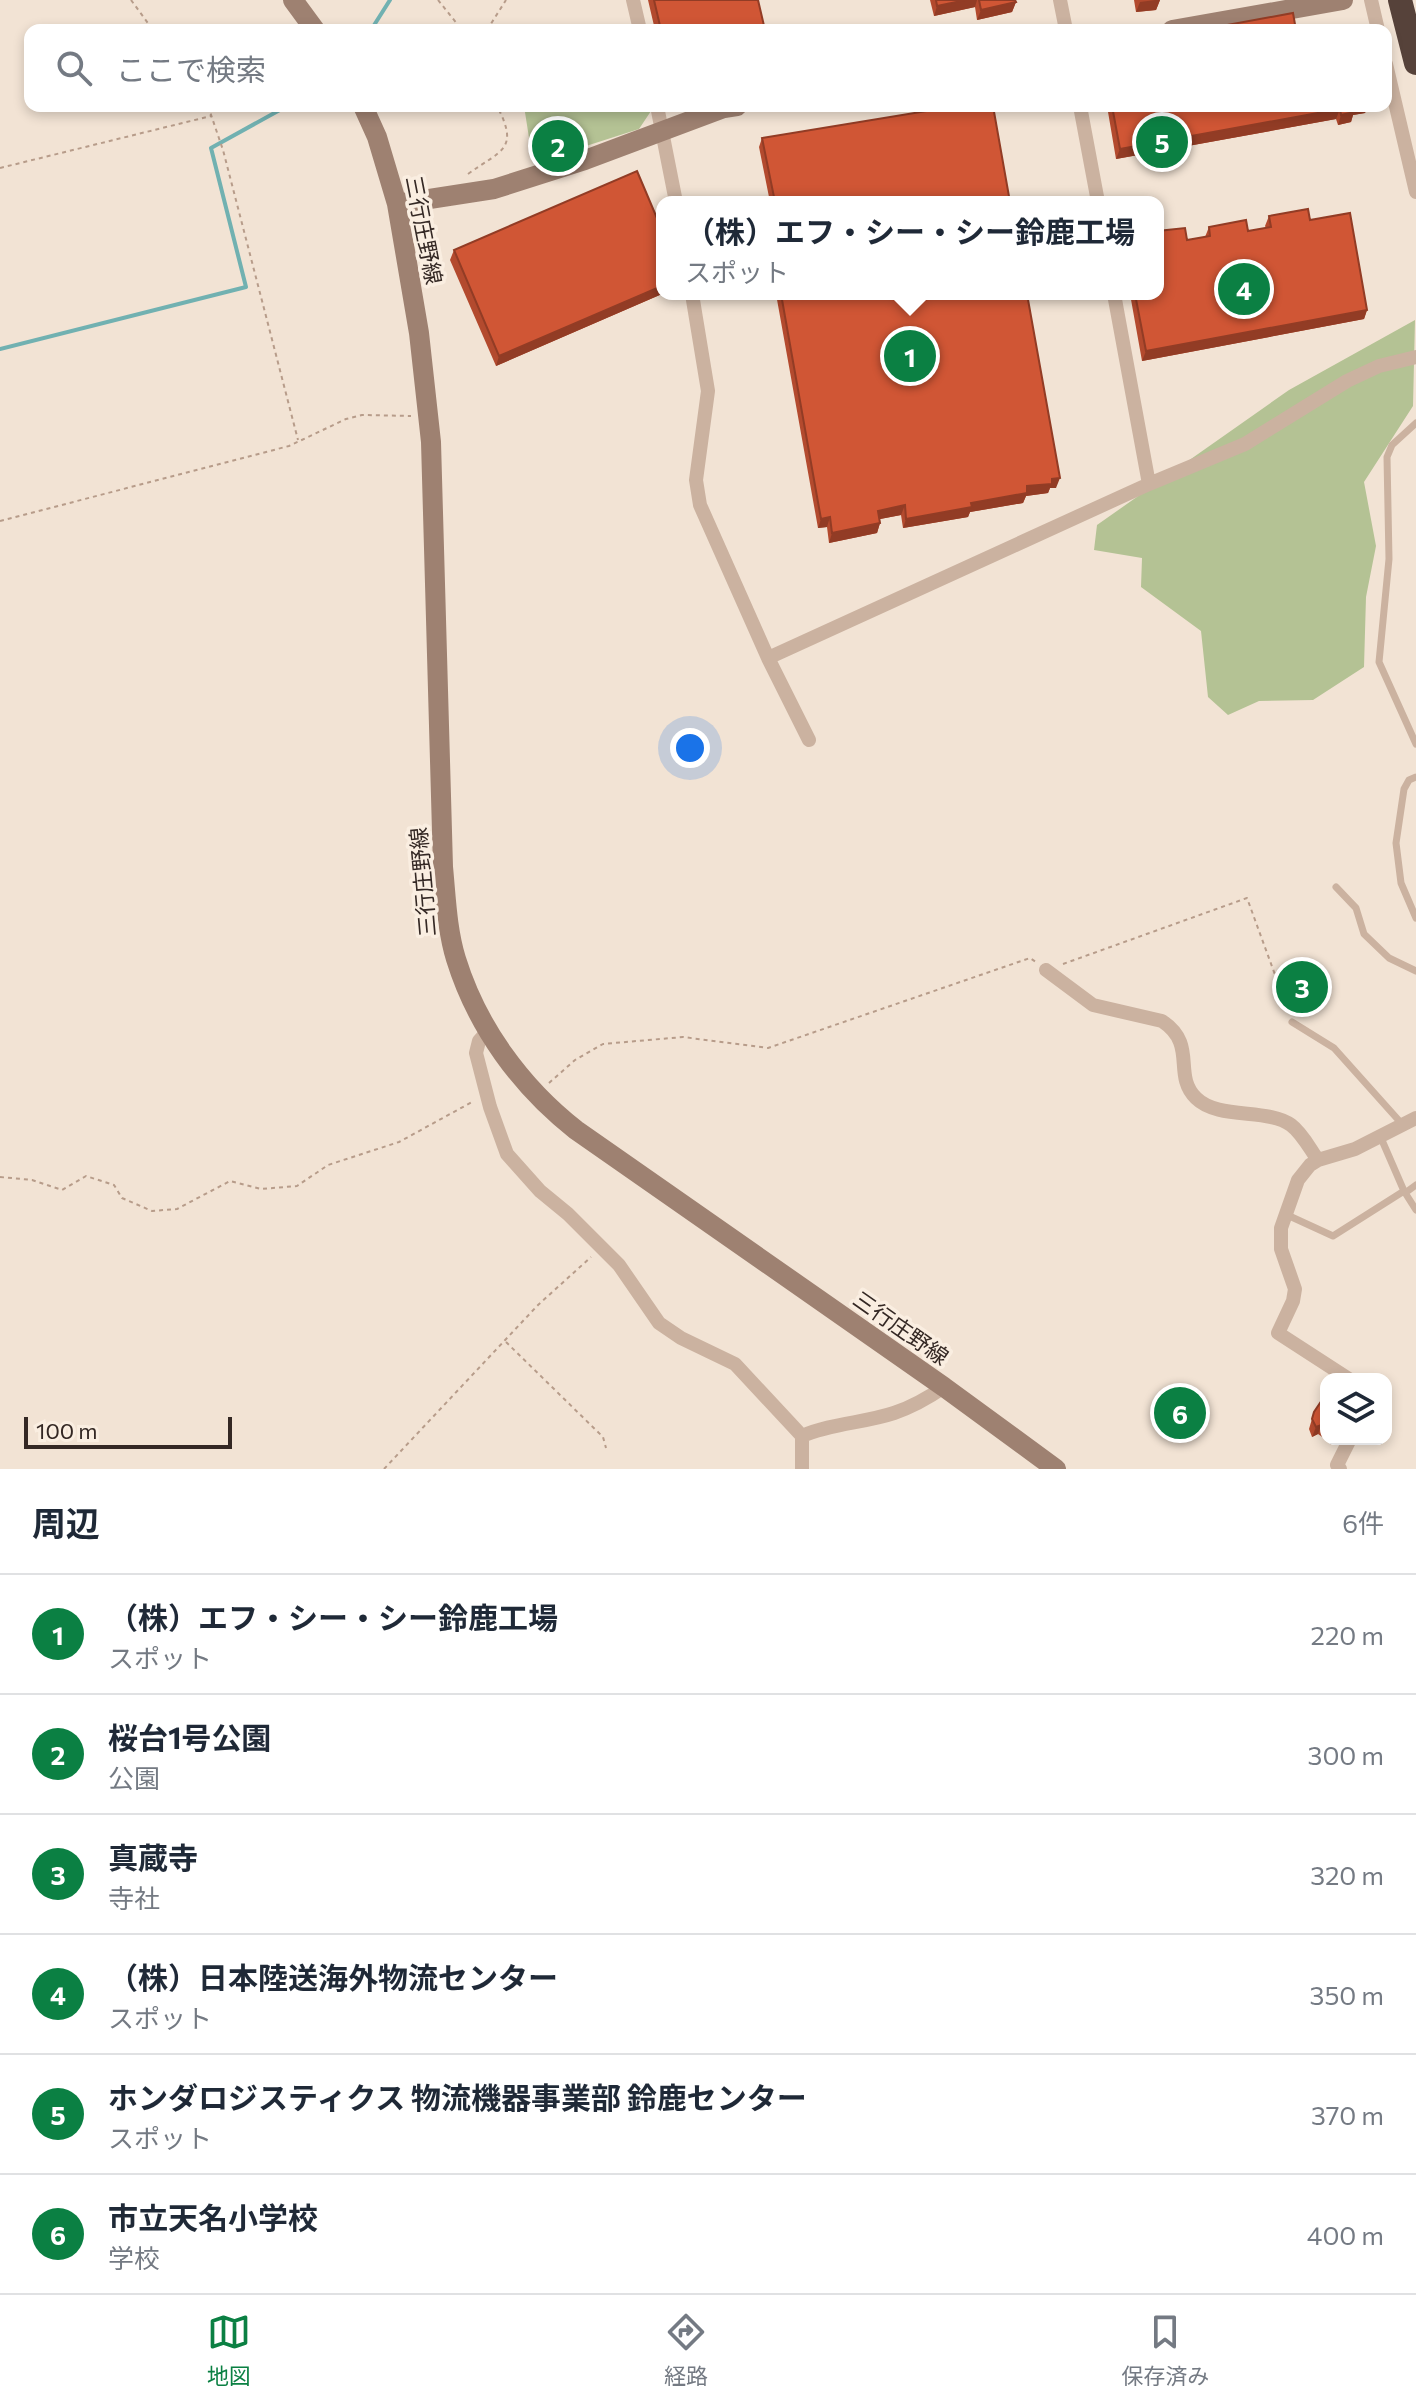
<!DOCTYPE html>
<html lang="ja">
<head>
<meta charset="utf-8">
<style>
	:root { --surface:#fff; --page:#f2f2f3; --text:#1f2937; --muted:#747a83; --line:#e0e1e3; --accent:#0b8043 }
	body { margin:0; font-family:Commissioner,"Noto Sans JP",sans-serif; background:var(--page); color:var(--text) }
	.controls { position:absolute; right:24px; bottom:24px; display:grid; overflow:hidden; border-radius:16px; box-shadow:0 4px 12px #0003 }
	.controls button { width:72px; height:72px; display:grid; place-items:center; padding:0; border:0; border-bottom:2px solid var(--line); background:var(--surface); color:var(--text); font:40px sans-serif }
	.scale { position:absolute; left:24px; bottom:20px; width:208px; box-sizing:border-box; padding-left:8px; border:4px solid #342824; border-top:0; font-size:22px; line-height:28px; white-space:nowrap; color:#342824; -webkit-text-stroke:6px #faeee1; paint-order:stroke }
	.you { position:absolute; left:690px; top:748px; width:28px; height:28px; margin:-20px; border:6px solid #fff; border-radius:50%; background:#1a73e8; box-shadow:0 0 0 12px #1a73e833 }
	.badge { display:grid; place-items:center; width:52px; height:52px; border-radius:50%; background:var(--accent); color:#fff; font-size:26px; font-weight:700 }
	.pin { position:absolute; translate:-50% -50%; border:4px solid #fff; box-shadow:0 2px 8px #0006 }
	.popup { position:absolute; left:656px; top:196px; width:508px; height:104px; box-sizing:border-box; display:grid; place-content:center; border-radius:16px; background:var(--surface); filter:drop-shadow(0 2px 6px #0005); font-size:26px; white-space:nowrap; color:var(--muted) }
	.popup b { font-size:30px; color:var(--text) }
	.popup::after { content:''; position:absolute; left:50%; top:100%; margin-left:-16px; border:16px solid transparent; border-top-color:var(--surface) }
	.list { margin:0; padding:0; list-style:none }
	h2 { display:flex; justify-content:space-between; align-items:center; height:104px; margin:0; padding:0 32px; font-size:34px }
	h2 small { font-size:26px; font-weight:400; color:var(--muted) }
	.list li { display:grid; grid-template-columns:52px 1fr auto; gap:24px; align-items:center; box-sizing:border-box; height:120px; padding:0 32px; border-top:2px solid var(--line) }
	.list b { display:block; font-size:30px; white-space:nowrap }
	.list p { margin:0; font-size:26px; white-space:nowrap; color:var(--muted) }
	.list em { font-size:26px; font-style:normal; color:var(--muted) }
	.icon { flex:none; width:44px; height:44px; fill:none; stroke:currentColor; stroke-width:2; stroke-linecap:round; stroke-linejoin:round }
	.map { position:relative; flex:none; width:1416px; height:1469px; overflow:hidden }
	.search { position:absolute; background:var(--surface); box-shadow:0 4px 12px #0003; left:24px; right:24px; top:24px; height:88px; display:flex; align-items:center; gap:20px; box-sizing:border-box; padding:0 28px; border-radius:16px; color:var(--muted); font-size:30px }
	.sheet { height:824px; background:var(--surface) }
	nav { display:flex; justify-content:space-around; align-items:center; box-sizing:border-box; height:112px; border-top:2px solid var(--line); background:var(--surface); font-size:22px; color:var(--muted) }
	nav a { display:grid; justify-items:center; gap:4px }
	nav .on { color:var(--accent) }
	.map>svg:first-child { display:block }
	.green { fill:#b4c294 }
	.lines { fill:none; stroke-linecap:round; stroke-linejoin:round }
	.stream { stroke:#71b1b1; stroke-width:4 }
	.path { stroke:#b79c8a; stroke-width:2; stroke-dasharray:4 4; stroke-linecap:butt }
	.lane { stroke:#cbb2a0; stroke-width:7 }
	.street { stroke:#cbb2a0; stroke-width:14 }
	.secondary { stroke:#9e8171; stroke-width:20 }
	.highway { stroke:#56423a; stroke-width:24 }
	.wall { fill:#b34a2e }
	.shaded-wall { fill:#923c25 }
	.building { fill:#d05635; stroke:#923c25; stroke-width:2 }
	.labels { text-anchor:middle; stroke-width:7; stroke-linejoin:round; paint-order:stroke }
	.street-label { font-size:22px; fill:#342824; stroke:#faeee1 }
</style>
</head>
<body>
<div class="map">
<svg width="1416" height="1469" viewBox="0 0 1416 1469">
	<rect width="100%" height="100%" fill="#f2e3d4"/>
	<path class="green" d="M524,106H650L651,111L639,129L533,163Z
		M1415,320L1413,406L1364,482L1376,546L1366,597L1364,667L1313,700L1259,701L1228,715L1208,697L1201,631L1141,587L1142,558L1094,550L1097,525L1289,390Z"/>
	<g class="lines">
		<path class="stream" d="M371,30L390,0
			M0,349L246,287L211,148L287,106"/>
		<path class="path" d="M131,0L153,30
			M438,0L462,30
			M487,30L506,0
			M208,106L223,150L298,440
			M0,168L211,116
			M468,174C501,150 520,150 497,106
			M0,521L289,446L346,419L362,415L411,416
			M1063,964L1247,898L1289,1013
			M549,1083L575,1060L603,1044L683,1037L768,1048L1030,958L1036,962
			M0,1177L32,1180L62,1190L86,1176L114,1185L122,1198L152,1211L177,1209L230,1181L261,1189L297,1186L328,1165L399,1142L472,1102
			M506,1342L603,1437L606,1448
			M384,1469L538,1305L591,1257"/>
		<path class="lane" d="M1416,423L1392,445L1387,457L1389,559L1379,662L1416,744
			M1416,777L1409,780L1404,789L1396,843L1401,883L1416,918
			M1336,887L1356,908L1364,934L1389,958L1416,971
			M1292,1022L1334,1048L1402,1124
			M1381,1138L1404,1191L1416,1210
			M1405,1193L1416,1185
			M1285,1214L1333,1236L1404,1191"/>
		<path class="street" d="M633,0L640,30
			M1060,0L1066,30
			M1371,0L1378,30
			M1386,64L1416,192
			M657,106L676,202
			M1080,106L1098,202
			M692,294L708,391L696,480L700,505L768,658L1149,484L1245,444L1347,381L1379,366L1416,357
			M1114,294L1149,484
			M768,658L809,740
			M1046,970L1093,1005L1162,1021C1198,1045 1172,1074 1196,1098C1218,1120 1268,1108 1291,1125C1302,1133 1310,1149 1318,1160
			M488,1031L479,1041L476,1053L490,1107L507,1154L540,1191L568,1214L619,1265L659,1323L681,1338L735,1364L802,1436
			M1349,1379L1278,1333L1293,1301L1295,1289L1281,1249V1228L1298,1180L1310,1165L1318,1160L1355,1149L1416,1118
			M802,1469V1436C832,1423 864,1423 894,1413C912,1407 928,1398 944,1387
			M1340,1469L1337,1465L1350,1439"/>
		<path class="secondary" d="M293,0L315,30
			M1172,30L1343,0
			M363,106L377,137L397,204L419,333L431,442L443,867C446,898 447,930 456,959C477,1027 521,1087 576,1130L944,1387L1056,1469
			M397,204L494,189L585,160L724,108L737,106"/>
		<path class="highway" d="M1400,0L1416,63"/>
	</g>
	<path class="wall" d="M648,0H758L765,30H655Z
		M930,0H1015L1016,2L1012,12L977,20L975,7L934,16Z
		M1134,0H1160L1156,10L1136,12Z
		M1107,106H1368L1365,113L1353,115L1351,122L1338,125L1336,119L1116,159Z
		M762,138L1010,202H770L759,147Z
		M1269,216L1310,220L1367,310L1364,319L1142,361L1130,294H1158L1205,237L1209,227L1248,231L1266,228L1265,226Z
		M662,230V294L496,366L450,260L454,250Z
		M776,294H1027L1056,488H1050L1048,493L1026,496L1023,503L970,512L968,517L903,528L901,515L880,519V523L877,533L829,543L827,527L818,528Z
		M1326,1394V1439H1329L1328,1441L1318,1434L1312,1437L1309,1429L1314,1412Z"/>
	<path class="shaded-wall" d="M966,0H977L975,7L934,16L937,6Z
		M1155,0H1160L1156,10L1136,12L1140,2Z
		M1016,2L1012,12L977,20L981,10Z
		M1353,106H1368L1365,113L1353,115L1351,122L1338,125L1341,115Z
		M1340,109L1336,119L1116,159L1120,149Z
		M662,286V294L496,366L499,356Z
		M1367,310L1364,319L1142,361L1146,351Z
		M1060,478L1056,488H1050L1048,493L1026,496L1023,503L970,512L968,517L903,528L906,519L971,503L1052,479Z
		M905,505L901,515L875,520L878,511Z
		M830,517L827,527L818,528L821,519Z
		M880,523L877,533L829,543L832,533Z
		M1321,1425L1318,1434L1312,1437L1316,1427Z"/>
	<path class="building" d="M654,0H758L765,30H661Z
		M936,0H966L937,6Z
		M979,0H1015L1016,2L981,10Z
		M1293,13L1296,30H1200Z
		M957,106H993L1010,202H775L762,138Z
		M1112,106H1355H1353L1354,112L1341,115L1340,109L1120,149Z
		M637,171L662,230V286L499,356L454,250Z
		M1308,209L1310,220L1350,213L1367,310L1146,351L1135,294H1158V231L1185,228L1187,240L1210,236L1209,227L1246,220L1248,231L1271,227L1269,216Z
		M781,294H1027L1060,478L1052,479V484L1027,486V493L971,503L972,507L906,519L905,505L878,511L880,523L832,533L830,517L821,519Z
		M1338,1375L1345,1379H1336Z
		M1326,1394V1428L1321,1425L1316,1427L1312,1419L1314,1412Z"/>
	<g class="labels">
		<g class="street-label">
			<text transform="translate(424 230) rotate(79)" y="8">三行庄野線</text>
			<text transform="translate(423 882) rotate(-95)" y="8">三行庄野線</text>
			<text transform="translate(901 1328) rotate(35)" y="8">三行庄野線</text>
		</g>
	</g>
</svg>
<div class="controls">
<button><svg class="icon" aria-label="layers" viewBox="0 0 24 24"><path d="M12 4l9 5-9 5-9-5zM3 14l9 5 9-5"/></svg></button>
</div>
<div class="scale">100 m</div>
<div class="you"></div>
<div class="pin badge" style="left:910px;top:356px">1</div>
<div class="popup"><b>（株）エフ・シー・シー鈴鹿工場</b>スポット</div>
<div class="pin badge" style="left:558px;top:146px">2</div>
<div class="pin badge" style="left:1302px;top:987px">3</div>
<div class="pin badge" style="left:1244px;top:289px">4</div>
<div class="pin badge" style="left:1162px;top:142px">5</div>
<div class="pin badge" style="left:1180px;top:1413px">6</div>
<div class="search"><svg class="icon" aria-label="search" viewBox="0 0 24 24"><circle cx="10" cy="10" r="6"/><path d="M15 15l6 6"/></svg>ここで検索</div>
</div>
<section class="sheet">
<h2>周辺<small>6件</small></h2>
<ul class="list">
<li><span class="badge">1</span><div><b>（株）エフ・シー・シー鈴鹿工場</b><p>スポット</p></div><em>220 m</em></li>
<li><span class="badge">2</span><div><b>桜台1号公園</b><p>公園</p></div><em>300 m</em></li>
<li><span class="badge">3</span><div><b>真蔵寺</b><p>寺社</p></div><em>320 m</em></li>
<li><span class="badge">4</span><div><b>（株）日本陸送海外物流センター</b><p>スポット</p></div><em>350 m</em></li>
<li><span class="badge">5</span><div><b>ホンダロジスティクス 物流機器事業部 鈴鹿センター</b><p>スポット</p></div><em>370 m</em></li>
<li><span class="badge">6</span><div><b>市立天名小学校</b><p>学校</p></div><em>400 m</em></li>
</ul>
</section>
<nav>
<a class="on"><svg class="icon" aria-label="map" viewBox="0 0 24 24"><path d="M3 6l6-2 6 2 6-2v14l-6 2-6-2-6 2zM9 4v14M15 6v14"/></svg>地図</a>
<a><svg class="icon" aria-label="directions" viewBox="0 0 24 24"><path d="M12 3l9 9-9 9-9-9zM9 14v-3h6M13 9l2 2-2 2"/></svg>経路</a>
<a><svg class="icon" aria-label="saved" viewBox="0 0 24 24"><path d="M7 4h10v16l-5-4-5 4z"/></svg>保存済み</a>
</nav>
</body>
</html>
